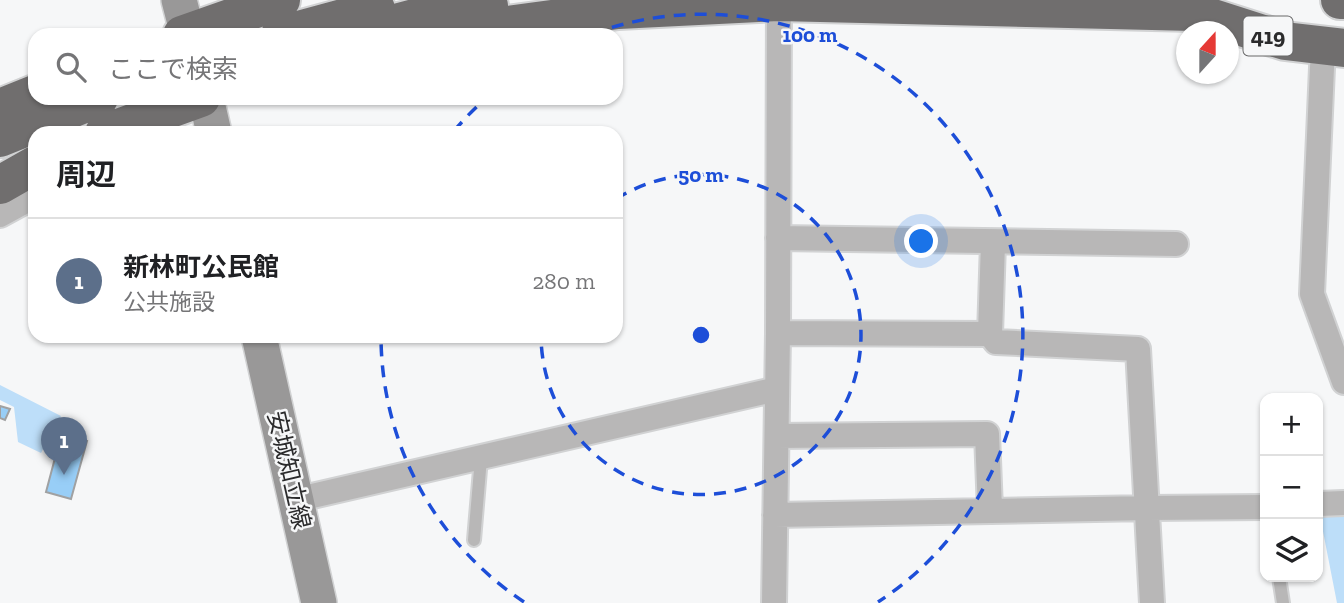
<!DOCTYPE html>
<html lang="ja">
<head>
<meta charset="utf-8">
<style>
	:root { --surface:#fff; --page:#f2f2f2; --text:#202124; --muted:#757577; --line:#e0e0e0; --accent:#797418 }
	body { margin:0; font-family:"Zilla Slab","Noto Sans JP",serif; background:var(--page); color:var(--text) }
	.controls { position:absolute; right:21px; bottom:21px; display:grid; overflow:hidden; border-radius:14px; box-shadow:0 2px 5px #0004 }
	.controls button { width:63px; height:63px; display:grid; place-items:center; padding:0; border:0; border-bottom:2px solid var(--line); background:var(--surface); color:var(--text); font:35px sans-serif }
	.compass { position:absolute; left:1176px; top:21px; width:63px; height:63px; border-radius:50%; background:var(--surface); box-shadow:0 2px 5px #0004; rotate:21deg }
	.you { position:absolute; left:922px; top:242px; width:24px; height:24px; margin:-18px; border:5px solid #fff; border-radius:50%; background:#1a73e8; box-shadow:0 0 0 10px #1a73e833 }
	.badge { display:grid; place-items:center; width:46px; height:46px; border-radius:50%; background:var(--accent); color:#fff; font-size:23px; font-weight:700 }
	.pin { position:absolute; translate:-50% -58px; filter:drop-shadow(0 2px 4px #0008) }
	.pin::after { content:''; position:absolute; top:37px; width:24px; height:21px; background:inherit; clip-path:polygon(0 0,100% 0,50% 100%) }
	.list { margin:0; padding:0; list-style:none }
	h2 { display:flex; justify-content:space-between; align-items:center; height:91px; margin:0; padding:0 28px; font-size:30px }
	h2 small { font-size:23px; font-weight:400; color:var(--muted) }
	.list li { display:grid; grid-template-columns:46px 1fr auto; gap:21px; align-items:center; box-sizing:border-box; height:126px; padding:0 28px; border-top:2px solid var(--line) }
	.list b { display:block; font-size:26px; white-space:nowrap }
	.list p { margin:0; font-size:23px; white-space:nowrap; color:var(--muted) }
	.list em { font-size:23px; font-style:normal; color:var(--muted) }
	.icon { flex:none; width:38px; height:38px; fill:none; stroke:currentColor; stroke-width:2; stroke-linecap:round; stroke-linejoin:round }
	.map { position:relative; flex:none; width:1344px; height:603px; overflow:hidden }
	.search { position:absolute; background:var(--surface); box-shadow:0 2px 5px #0004; left:28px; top:28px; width:595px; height:77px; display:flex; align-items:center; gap:18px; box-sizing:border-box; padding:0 24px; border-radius:21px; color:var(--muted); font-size:26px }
	.panel { position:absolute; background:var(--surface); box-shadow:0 2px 5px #0004; left:28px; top:126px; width:595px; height:217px; border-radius:21px }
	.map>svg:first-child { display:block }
	.green { fill:#bddef9 }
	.building { fill:#98cef7; stroke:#a0a1a2; stroke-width:2 }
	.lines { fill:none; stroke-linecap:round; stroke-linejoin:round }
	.lane-casing { stroke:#d1d2d3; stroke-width:16 }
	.street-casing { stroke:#d1d2d3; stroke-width:28 }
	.secondary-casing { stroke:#d1d2d3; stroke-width:38 }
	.highway-casing { stroke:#d1d2d3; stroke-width:42 }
	.lane { stroke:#b8b7b7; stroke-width:12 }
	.street { stroke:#b8b7b7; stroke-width:24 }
	.secondary { stroke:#999898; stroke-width:35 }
	.highway { stroke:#706e6e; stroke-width:38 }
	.ring { fill:none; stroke:#1d4ed8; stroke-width:3.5; stroke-dasharray:12 9 }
	.labels { text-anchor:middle; stroke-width:5; stroke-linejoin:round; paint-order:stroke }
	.shield { fill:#f6f7f8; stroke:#686869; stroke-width:2 }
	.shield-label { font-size:23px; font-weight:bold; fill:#2b2b2c }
	.street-label { font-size:24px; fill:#2b2b2c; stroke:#f6f7f8 }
	.centre { fill:#1d4ed8; stroke:#f6f7f8; stroke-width:3.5 }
	.ring-label { font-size:21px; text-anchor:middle; font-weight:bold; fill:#1d4ed8; stroke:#f6f7f8; stroke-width:5; stroke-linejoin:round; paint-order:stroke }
</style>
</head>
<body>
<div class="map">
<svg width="1344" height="603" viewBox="0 0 1344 603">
	<rect width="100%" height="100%" fill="#f6f7f8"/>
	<path class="green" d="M0,385L61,416L41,453L18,442L14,407L0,400Z
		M1344,510V603H1337L1319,511Z"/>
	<path class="building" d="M0,406L10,409L5,420L0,418Z
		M60,433L87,441L71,499L46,492L55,458L50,457L53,445L56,446Z"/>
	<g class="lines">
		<g class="lane-casing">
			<path id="lane" d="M474,540L481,458
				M1279,577L1283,603"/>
		</g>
		<g class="street-casing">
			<path id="street" d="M1323,45L1312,294L1344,382
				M0,215L22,203L35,188
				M778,238L1176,244
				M993,243L990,334L996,342L1138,349L1152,603
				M778,333L990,334
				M777,436L987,434L990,510
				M295,500L777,389
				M1318,504L1344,503
				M775,515L1148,508L1265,507
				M774,603L778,333L779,0"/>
		</g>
		<g class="secondary-casing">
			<path id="secondary" d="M179,0L188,35
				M206,98L214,133
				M259,336L319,603"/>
		</g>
		<g class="highway-casing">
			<path id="highway" d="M1340,0H1344
				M182,35L281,0
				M280,35L376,9
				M350,35L422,16L489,6
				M453,35L486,28L618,10L779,2L1194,12L1285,41L1344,48
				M0,108L35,94
				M104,133L201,98
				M0,138L99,98
				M0,185L35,165"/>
		</g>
		<use href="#lane" class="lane"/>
		<use href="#street" class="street"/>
		<use href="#secondary" class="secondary"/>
		<use href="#highway" class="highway"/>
	</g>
	<g class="ring">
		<path d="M616 199A160 160 0 1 1 541 336"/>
		<path d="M524 602A320 320 0 0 1 381 338M454 131A320 320 0 0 1 485 99M592 34A320 320 0 0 1 878 602"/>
	</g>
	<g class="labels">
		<rect class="shield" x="1243.5" y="16.5" width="49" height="39" rx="5"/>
		<g class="shield-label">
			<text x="1268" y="44">419</text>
		</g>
		<g class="street-label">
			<text transform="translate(289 470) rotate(77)" y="8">安城知立線</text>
		</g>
	</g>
	<circle cx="701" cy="335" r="10" class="centre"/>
	<g class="ring-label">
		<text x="810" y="42">100 m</text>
		<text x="701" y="182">50 m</text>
	</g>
</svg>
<div class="controls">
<button>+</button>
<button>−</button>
<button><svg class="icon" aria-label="layers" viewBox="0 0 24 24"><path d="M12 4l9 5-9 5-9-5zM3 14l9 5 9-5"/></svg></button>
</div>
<svg class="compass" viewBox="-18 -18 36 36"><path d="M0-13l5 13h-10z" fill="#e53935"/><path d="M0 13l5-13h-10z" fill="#757577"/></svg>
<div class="you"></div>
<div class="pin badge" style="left:64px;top:475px;background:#5c6f8a">1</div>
<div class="search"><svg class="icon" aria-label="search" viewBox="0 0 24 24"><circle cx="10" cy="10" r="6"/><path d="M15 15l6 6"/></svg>ここで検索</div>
<section class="panel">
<h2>周辺<small></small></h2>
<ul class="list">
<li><span class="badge" style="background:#5c6f8a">1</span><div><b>新林町公民館</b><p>公共施設</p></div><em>280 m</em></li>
</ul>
</section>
</div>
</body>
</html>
